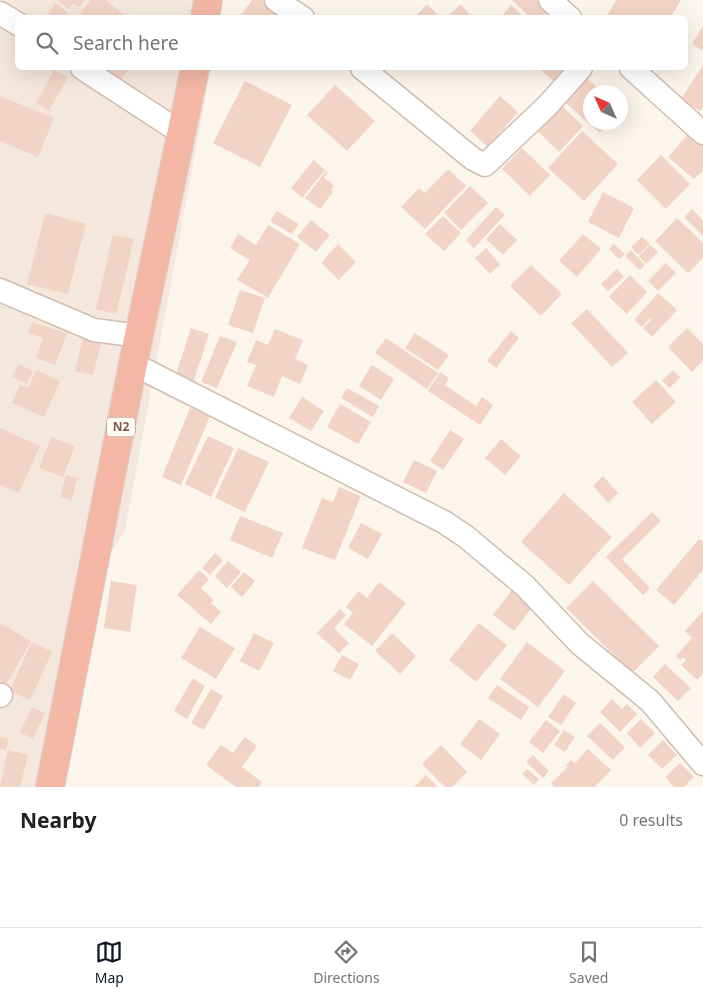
<!DOCTYPE html>
<html lang="en">
<head>
<meta charset="utf-8">
<style>
	:root { --surface:#fff; --page:#f2f2f2; --text:#202124; --muted:#757577; --line:#e0e0e0; --accent:#111827 }
	body { margin:0; font-family:"Noto Sans",sans-serif; background:var(--page); color:var(--text) }
	.compass { position:absolute; left:583px; top:85px; width:45px; height:45px; border-radius:50%; background:var(--surface); box-shadow:0 5px 20px #0002; rotate:315deg }
	.list { margin:0; padding:0; list-style:none }
	h2 { display:flex; justify-content:space-between; align-items:center; height:65px; margin:0; padding:0 20px; font-size:21px }
	h2 small { font-size:16px; font-weight:400; color:var(--muted) }
	.icon { flex:none; width:28px; height:28px; fill:none; stroke:currentColor; stroke-width:2; stroke-linecap:round; stroke-linejoin:round }
	.map { position:relative; flex:none; width:703px; height:787px; overflow:hidden }
	.search { position:absolute; background:var(--surface); box-shadow:0 5px 20px #0002; left:15px; right:15px; top:15px; height:55px; display:flex; align-items:center; gap:12px; box-sizing:border-box; padding:0 18px; border-radius:8px; color:var(--muted); font-size:19px }
	.sheet { height:140px; background:var(--surface) }
	nav { display:flex; justify-content:space-around; align-items:center; box-sizing:border-box; height:70px; border-top:1px solid var(--line); background:var(--surface); font-size:14px; color:var(--muted) }
	nav a { display:grid; justify-items:center; gap:2px }
	nav .on { color:var(--accent) }
	.map>svg:first-child { display:block }
	.residential { fill:#f4e7db }
	.building { fill:#f1d4c5 }
	.lines { fill:none; stroke-linecap:round; stroke-linejoin:round }
	.minor-casing { stroke:#cfbdb1; stroke-width:25 }
	.highway-casing { stroke:#d9d1ce; stroke-width:30 }
	.minor { stroke:#fff; stroke-width:22 }
	.highway { stroke:#f4b7a6; stroke-width:28 }
	.labels { text-anchor:middle; stroke-width:4.5; stroke-linejoin:round; paint-order:stroke }
	.shield { fill:#fefaf3; stroke:#a08b80; stroke-width:1 }
	.shield-label { font-size:12px; font-weight:bold; fill:#785c4f }
</style>
</head>
<body>
<div class="map">
<svg width="703" height="787" viewBox="0 0 703 787">
	<rect width="100%" height="100%" fill="#fcf5ec"/>
	<path class="residential" d="M0,0H223L220,17L18,18V68H211L125,530L100,570L63,787H0Z"/>
	<path class="building" d="M57,0H85L79,7L74,3L68,9Z
		M91,0H106L125,16L123,18H76Z
		M252,0H263L285,18H244L241,15Z
		M512,0H536L548,11L542,18H531Z
		M616,0H681L670,18H606Z
		M56,3L68,13L64,18H45Z
		M427,4L441,18H414Z
		M461,4L472,18H453L450,14Z
		M511,5L525,18H500Z
		M703,26V51L692,44Z
		M703,65V107L700,111L681,99Z
		M93,68H129L117,85Z
		M538,68H572L557,84Z
		M54,70L68,77L49,111L36,103Z
		M582,74L603,92H590V122H609L600,133L561,99Z
		M245,81L292,105L260,167L213,143Z
		M335,85L375,121L347,151L307,115Z
		M0,96L54,118L38,157L0,141Z
		M500,96L518,112L488,147L470,131Z
		M559,103L583,126L559,152L535,128Z
		M582,131L618,164L584,201L548,168Z
		M689,133L703,145V171L694,179L668,157Z
		M522,148L550,175L530,196L502,169Z
		M661,155L690,184L666,209L637,180Z
		M314,160L325,170L302,198L291,188Z
		M448,169L466,186L425,229L401,207L419,188L425,193Z
		M326,171L328,172L324,178L334,185L331,190L333,192L320,209L305,198Z
		M470,186L488,203L461,230L444,213Z
		M603,192L634,208L619,238L588,222Z
		M496,207L505,215L474,248L466,240Z
		M692,209L703,221V236L684,217Z
		M277,211L299,224L292,234L270,221Z
		M45,213L86,224L68,294L27,284Z
		M443,216L461,233L444,251L425,234Z
		M677,218L703,243V258L688,273L655,241Z
		M311,220L330,235L316,252L297,237Z
		M500,224L517,240L503,255L486,239Z
		M268,225L300,244L268,298L237,280L250,260L230,248L238,234L256,245Z
		M583,234L601,249L577,277L559,261Z
		M113,235L134,239L116,314L96,309Z
		M642,237L650,244L638,255L631,247Z
		M338,244L356,262L339,280L321,263Z
		M614,244L625,254L619,259L609,249Z
		M650,245L658,252L646,264L639,256Z
		M486,248L500,265L490,274L475,258Z
		M631,250L645,265L640,270L625,256Z
		M666,263L676,273L658,291L648,281Z
		M531,265L562,294L541,316L510,286Z
		M617,269L624,277L608,291L601,284Z
		M630,275L647,292L627,314L609,297Z
		M240,290L265,298L253,333L228,325Z
		M658,293L677,310L652,337L643,328L651,320L650,318L642,327L634,320Z
		M587,309L628,353L612,367L571,323Z
		M32,322L67,334L55,365L36,358L43,338L28,333Z
		M191,328L209,334L193,383L175,377Z
		M687,328L703,344V361L692,372L668,347Z
		M275,329L303,340L295,359L308,365L300,384L282,376L274,397L247,386L256,365L247,362L256,340L268,345Z
		M85,330L103,335L93,375L75,371Z
		M511,331L519,338L496,368L487,361Z
		M415,333L449,355L438,370L405,348Z
		M220,336L237,342L217,388L201,382Z
		M386,338L438,373L427,389L375,353Z
		M19,364L33,371L27,384L12,377Z
		M372,365L394,379L381,400L359,386Z
		M36,370L60,381L44,417L12,403L20,385L28,388Z
		M673,370L680,377L670,388L662,381Z
		M440,372L449,378L445,385L476,406L482,397L493,405L480,425L428,391Z
		M656,380L676,402L652,424L632,402Z
		M347,388L379,406L373,417L341,398Z
		M302,397L324,411L311,431L289,418Z
		M340,404L371,422L358,444L327,427Z
		M190,408L210,416L181,485L162,477Z
		M0,428L40,446L19,493L0,485Z
		M450,430L464,439L443,470L430,461Z
		M208,436L234,448L211,497L185,484Z
		M51,437L75,446L63,477L39,468Z
		M501,439L521,456L505,475L485,458Z
		M238,448L269,462L245,512L215,498Z
		M414,460L437,471L426,493L403,482Z
		M66,475L77,478L72,500L60,497Z
		M603,476L618,493L608,503L593,486Z
		M339,487L361,496L335,560L302,548L322,498L333,502Z
		M564,493L612,537L569,585L521,542Z
		M652,512L661,521L622,559L650,588L643,595L606,557Z
		M240,516L283,533L272,558L230,540Z
		M361,523L382,534L368,559L348,548Z
		M699,539L703,542V570L674,605L656,590Z
		M215,553L223,560L210,575L202,568Z
		M228,561L241,572L227,588L215,576Z
		M199,570L209,579L201,588L214,600L211,603L221,612L211,624L177,595Z
		M244,572L255,581L242,597L231,587Z
		M111,581L137,585L130,632L104,628Z
		M593,581L659,646L632,673L566,608Z
		M379,582L406,603L372,646L344,624L353,613L346,607L359,591L367,598Z
		M512,590L533,606L514,631L493,615Z
		M340,609L346,615L334,628L349,643L339,653L317,633Z
		M703,611V673L697,680L681,665L686,660L683,657L680,660L676,656L692,638L685,631Z
		M0,623L31,641L6,685L0,682Z
		M479,623L507,645L476,682L449,660Z
		M200,627L235,648L216,679L181,658Z
		M254,633L274,643L259,671L240,661Z
		M392,633L416,656L400,674L375,651Z
		M32,642L52,652L30,700L9,691Z
		M527,642L565,671L538,707L500,679Z
		M342,655L359,664L350,680L333,671Z
		M665,664L691,688L678,701L653,677Z
		M193,678L205,686L187,719L174,711Z
		M497,685L529,707L521,720L488,698Z
		M211,689L223,696L204,730L191,723Z
		M564,694L576,703L561,725L548,717Z
		M612,699L622,709L627,704L637,714L620,732L600,712Z
		M32,707L45,713L33,739L20,732Z
		M479,719L500,734L481,760L460,744Z
		M641,719L655,733L640,748L627,733Z
		M546,720L560,731L543,753L529,742Z
		M600,723L625,747L613,760L587,736Z
		M564,730L575,737L565,752L554,745Z
		M0,737L9,739L6,750L0,749Z
		M245,737L257,746L242,767L262,782L258,787H236L206,765L221,745L233,753Z
		M663,740L677,755L662,769L648,755Z
		M441,745L467,772L452,787H445L422,764Z
		M588,749L611,770L595,787H554L551,783L568,767L566,765L571,760L575,763Z
		M8,750L28,755L20,787H0Z
		M533,755L549,771L543,778L526,762Z
		M680,763L694,777L684,787H674L665,777Z
		M527,769L539,779L534,785L522,774Z
		M426,775L438,787H414Z"/>
	<g class="lines">
		<g class="minor-casing">
			<path id="minor" d="M276,0L303,18
				M550,0L570,18
				M0,13L18,24
				M82,68L183,134
				M362,68L473,159L485,165L547,106L581,68
				M631,68L703,133
				M0,290L94,330L140,336
				M133,364L444,522L465,536L525,586L580,644L650,701L703,764
				M0,696L1,695"/>
		</g>
		<g class="highway-casing">
			<path id="highway" d="M205,18L208,0
				M50,787L133,364L195,68"/>
		</g>
		<use href="#minor" class="minor"/>
		<use href="#highway" class="highway"/>
	</g>
	<g class="labels">
		<rect class="shield" x="107" y="417.5" width="28" height="19" rx="4"/>
		<g class="shield-label">
			<text x="121" y="431">N2</text>
		</g>
	</g>
</svg>
<svg class="compass" viewBox="-18 -18 36 36"><path d="M0-13l5 13h-10z" fill="#e53935"/><path d="M0 13l5-13h-10z" fill="#757577"/></svg>
<div class="search"><svg class="icon" aria-label="search" viewBox="0 0 24 24"><circle cx="10" cy="10" r="6"/><path d="M15 15l6 6"/></svg>Search here</div>
</div>
<section class="sheet">
<h2>Nearby<small>0 results</small></h2>
<ul class="list">
</ul>
</section>
<nav>
<a class="on"><svg class="icon" aria-label="map" viewBox="0 0 24 24"><path d="M3 6l6-2 6 2 6-2v14l-6 2-6-2-6 2zM9 4v14M15 6v14"/></svg>Map</a>
<a><svg class="icon" aria-label="directions" viewBox="0 0 24 24"><path d="M12 3l9 9-9 9-9-9zM9 14v-3h6M13 9l2 2-2 2"/></svg>Directions</a>
<a><svg class="icon" aria-label="saved" viewBox="0 0 24 24"><path d="M7 4h10v16l-5-4-5 4z"/></svg>Saved</a>
</nav>
</body>
</html>
